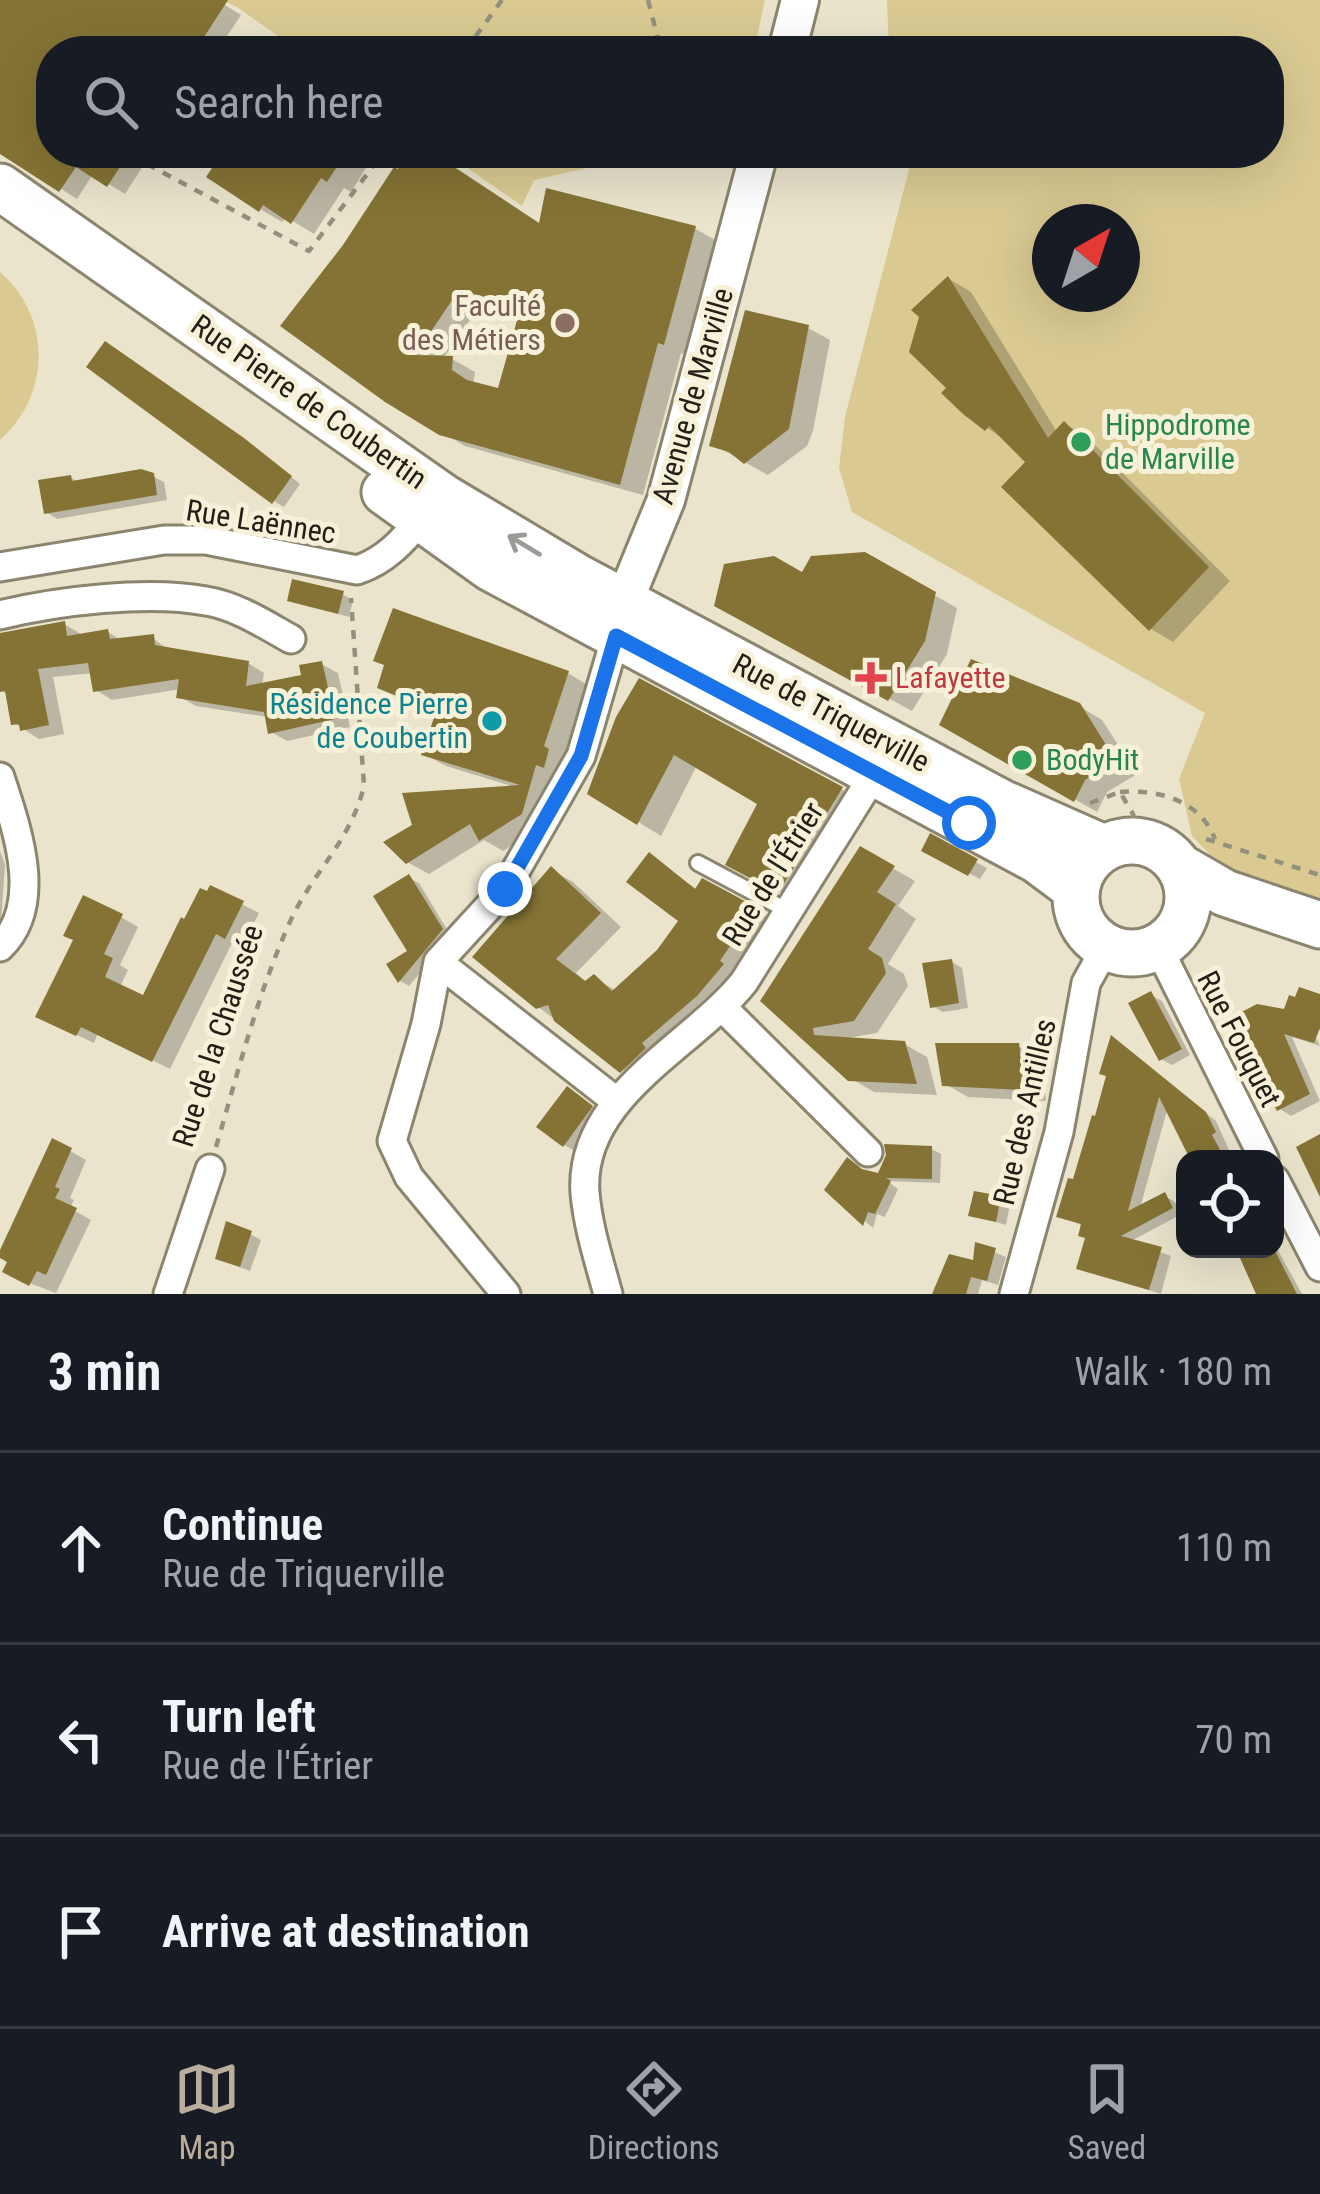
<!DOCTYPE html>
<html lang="en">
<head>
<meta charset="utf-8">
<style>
	:root { --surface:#171b24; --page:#242831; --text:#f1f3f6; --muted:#9ea1a6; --line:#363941; --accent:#bbad9c }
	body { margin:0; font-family:"Roboto Condensed",sans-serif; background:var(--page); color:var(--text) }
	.controls { position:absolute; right:36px; bottom:36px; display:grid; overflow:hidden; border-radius:24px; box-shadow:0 12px 48px #0002 }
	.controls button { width:108px; height:108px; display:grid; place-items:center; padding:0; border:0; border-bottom:3px solid var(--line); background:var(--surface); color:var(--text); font:60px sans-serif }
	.compass { position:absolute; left:1032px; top:204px; width:108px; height:108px; border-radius:50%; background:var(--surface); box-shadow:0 12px 48px #0002; rotate:39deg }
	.stop { position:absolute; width:36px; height:36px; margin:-27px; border:9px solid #1a73e8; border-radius:50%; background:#fff }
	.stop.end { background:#1a73e8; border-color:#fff; box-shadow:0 3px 12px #0008 }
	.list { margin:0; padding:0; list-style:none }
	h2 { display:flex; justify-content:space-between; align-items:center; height:156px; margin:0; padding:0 48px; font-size:51px }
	h2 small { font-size:39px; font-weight:400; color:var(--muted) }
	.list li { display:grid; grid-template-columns:78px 1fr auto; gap:36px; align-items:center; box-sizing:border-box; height:192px; padding:0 48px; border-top:3px solid var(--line) }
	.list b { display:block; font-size:45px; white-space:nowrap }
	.list p { margin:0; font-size:39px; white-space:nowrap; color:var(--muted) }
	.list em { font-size:39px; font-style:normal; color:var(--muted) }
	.icon { flex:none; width:66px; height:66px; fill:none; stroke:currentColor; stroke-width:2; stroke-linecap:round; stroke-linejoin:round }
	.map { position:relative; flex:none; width:1320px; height:1294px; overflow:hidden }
	.search { position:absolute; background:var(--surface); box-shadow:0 12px 48px #0002; left:36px; right:36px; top:36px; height:132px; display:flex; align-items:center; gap:30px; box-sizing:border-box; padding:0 42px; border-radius:48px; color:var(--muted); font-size:45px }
	.sheet { height:732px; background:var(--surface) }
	nav { display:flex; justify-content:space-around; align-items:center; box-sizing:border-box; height:168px; border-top:3px solid var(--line); background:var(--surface); font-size:33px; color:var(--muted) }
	nav a { display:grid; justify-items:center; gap:6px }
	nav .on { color:var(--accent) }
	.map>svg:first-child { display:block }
	.green { fill:#daca92; fill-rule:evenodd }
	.shadow { fill:#0003; fill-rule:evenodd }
	.building { fill:#847334; fill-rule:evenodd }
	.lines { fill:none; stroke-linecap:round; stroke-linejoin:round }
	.service-casing { stroke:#8b856f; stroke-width:20 }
	.minor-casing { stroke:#8b856f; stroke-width:33 }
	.tertiary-casing { stroke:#8b856f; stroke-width:42 }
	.primary-casing { stroke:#8b856f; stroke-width:51 }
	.path { stroke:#94907e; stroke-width:4.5; stroke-dasharray:9 9; stroke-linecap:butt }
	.service { stroke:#fff; stroke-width:14 }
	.minor { stroke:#fff; stroke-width:27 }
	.tertiary { stroke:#fff; stroke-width:36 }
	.primary { stroke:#fff; stroke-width:45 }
	.oneway { stroke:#9b9a96 }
	.route { stroke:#1a73e8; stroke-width:15 }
	.education-dot { fill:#8d6e63; stroke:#f8f1d9; stroke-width:4.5 }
	.leisure-dot { fill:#2e9e5b; stroke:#f8f1d9; stroke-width:4.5 }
	.health-dot { fill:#e0444e; stroke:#f8f1d9; stroke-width:4.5 }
	.culture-dot { fill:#0f9aa8; stroke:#f8f1d9; stroke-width:4.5 }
	.labels { text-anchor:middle; stroke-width:10; stroke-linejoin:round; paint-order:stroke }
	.education-label { font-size:30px; fill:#785e54; stroke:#f8f1d9; text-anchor:end }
	.street-label { font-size:30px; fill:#211f16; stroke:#f8f1d9 }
	.leisure-label { font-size:30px; fill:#27864d; stroke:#f8f1d9; text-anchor:start }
	.health-label { font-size:30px; fill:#be3a42; stroke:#f8f1d9; text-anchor:start }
	.culture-label { font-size:30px; fill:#0d838f; stroke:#f8f1d9; text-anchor:end }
</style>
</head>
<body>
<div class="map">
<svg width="1320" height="1294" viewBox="0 0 1320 1294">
	<rect width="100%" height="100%" fill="#eae4cc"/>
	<path class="green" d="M221,0H765L754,51H299L237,7Z
		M887,0H1320V903L1221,866L1192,836L1179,779L1205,713L852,512L839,468L845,417L911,162L894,153H1269V51H889ZM1050,222H1122V294H1050Z
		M446,153H654L534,180L522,206Z
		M0,272C52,317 51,395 0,440Z"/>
	<path class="shadow" d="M0,0H217L241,15L217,51H51V153H151L125,194L93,174L77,199L0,150Z
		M226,153H344L366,168L351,192L344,188L314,234L286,217L282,222L260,209Z
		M411,153H429L542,226L694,228L717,241L686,355L681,353L643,495L465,446L386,399ZM483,301L522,312L500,392L473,385L475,372L452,359H443Z
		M949,279L971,292L1057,432L1065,424L1087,437L1230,581L1173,642L1151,629L1005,487L1029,462L1008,441L987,428L950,388Z
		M808,328L830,340L813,431L807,446L768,475L712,444Z
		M255,448L300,484L284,507L274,501Z
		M152,476L164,482L167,500L57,519L46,512L71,478L79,482Z
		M864,555L957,608L947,654L912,711L717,605Z
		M342,594L353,600L349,617L291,600Z
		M64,624L81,634L108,632L122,641L153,638L170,651L248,663L264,673L262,686L305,678L321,664L338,673L350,727L287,741L271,732L268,717L196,706L180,697L181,689L112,700L96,690L93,673L53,677L64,734L39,739L14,723L9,695L0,690V635Z
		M568,673L589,686L543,826L503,851L484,840L429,874L407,862L518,788L446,766L424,754L439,714L381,687Z
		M1079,706L1102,720L1137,774L1107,792L1097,812L943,724Z
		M619,718L841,789L863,802L802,903L751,876L761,803L697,765L661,836L591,793Z
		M931,838L987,868L980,879L925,850Z
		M861,850L915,881L898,906L916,919L888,964L904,974L908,986L877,1033L847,1038L904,1044L927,1057L937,1095L874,1092L850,1078L764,1000Z
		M0,851L5,865L1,924H0Z
		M649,856L698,890L703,882L776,922L643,1083L538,1007L552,870L573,882L621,927L576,973L588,983L594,978L617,991L659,952L683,921Z
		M409,878L419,883L451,936L409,986L400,981L390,965L411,952Z
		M212,889L259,913L243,946L233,941L170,1069L98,1033L94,1043L56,1025L121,917L138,927L120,965L128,970L120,987L144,999Z
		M952,962L962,968L968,1008L943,1012L932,1006Z
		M1151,995L1162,1001L1190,1055L1172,1065L1161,1059Z
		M1320,997V1030L1311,1027L1320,1046L1292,1037L1320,1101L1291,1116L1280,1109L1230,1021L1285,1012Z
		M1122,1045L1216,1121L1233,1159H1194L1168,1107L1140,1208L1165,1196L1175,1202L1182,1214L1131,1241L1171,1256L1161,1294L1080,1268L1088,1238L1084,1226L1059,1216L1075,1182Z
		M1018,1046L1041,1059L1046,1101L968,1097L945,1084Z
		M578,1095L602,1114L575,1151L564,1145Z
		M54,1142L86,1160L70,1198L74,1200L70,1208L91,1220L56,1293L21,1280Z
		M932,1149L941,1154L940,1183L887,1181L898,1189L885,1217L877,1214L873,1228L828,1190L866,1173L880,1176Z
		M1000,1198L1010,1204L1006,1225L972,1214Z
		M250,1234L261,1240L250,1271L229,1263Z
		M1275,1245L1302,1294H1260L1239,1249H1275Z
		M978,1246L1006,1257L998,1285L982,1280L978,1294H935L941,1275L975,1264Z"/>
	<path class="building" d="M0,0H228L195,51H51V153H129L107,187L76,167L59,192L0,154Z
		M222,153H346L327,182L321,178L291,224L263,205L259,212L206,177Z
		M408,153H433L539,223L546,188L696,226L664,345L658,343L620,485L439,435L385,402L280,326L343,245L394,167L398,169ZM459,290L521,306L498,388L467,380L452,370L453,356L415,355Z
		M948,276L1048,438L1064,421L1209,567L1149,631L1001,487L1025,462L989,426L985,431L963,414L941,393L946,388L909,352L919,317L911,310Z
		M745,310L809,325L789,429L744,464L729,452L709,446Z
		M105,341L244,438L292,476L272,504L86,367Z
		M141,469L154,473L157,495L44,514L38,480L71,475L72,481Z
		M865,552L936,592L925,641L888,701L714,606L724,564L774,556L802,572L811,556Z
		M292,579L344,591L338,614L287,601Z
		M393,608L569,671L544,746L549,749L544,768L536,765L522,814L479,841L470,824L406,864L383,842L412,825L402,793L520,785L421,755L436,712L377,688L384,665L373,661Z
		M65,621L67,636L108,629L110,639L154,634L155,645L249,661L246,686L301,675L299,665L322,661L335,719L268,734L264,712L176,698L179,679L93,692L88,663L38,669L49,725L20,731L19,724L11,725L5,691L0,692V633Z
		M971,659L1080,703L1116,761L1085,780L1074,802L939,725Z
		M639,678L843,787L778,893L725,865L757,804L674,755L637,825L587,794L616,717Z
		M930,833L978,859L968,876L921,851Z
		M860,846L895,866L877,892L896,904L868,949L882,958L886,973L854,1021L813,1028L814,1035L905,1041L917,1084L848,1081L760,1001Z
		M649,852L695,889L702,878L756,907L720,961L724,964L697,996L642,1043L646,1048L620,1073L554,1021L548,1005L536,1009L472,957L551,866L601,913L556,959L585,981L594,974L612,991L657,950L678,921L626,882Z
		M409,874L443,929L398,983L386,964L407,951L373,896Z
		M210,885L244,901L225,939L216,934L152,1062L81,1027L76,1036L35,1017L73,940L63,936L83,895L123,914L104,954L113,958L105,977L143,995L181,917L184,919L200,888L207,891Z
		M952,959L959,1003L930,1008L922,963Z
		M1299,987L1320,994V1028L1314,1043L1284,1034L1310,1094L1277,1111L1226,1020L1257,1004L1284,1009L1289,995L1295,997Z
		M1151,991L1182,1049L1159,1061L1128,1003Z
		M1111,1035L1206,1112L1216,1132L1212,1135L1225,1159H1190L1159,1097L1128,1211L1165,1192L1173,1208L1121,1236L1162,1247L1149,1290L1076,1269L1085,1238L1078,1236L1081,1224L1056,1217L1068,1178L1073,1179L1092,1115L1095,1116L1106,1076L1099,1074Z
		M935,1043H1019L1025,1090L942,1086Z
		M567,1086L593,1106L563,1147L536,1127Z
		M1320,1134V1197L1296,1147Z
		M52,1138L72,1148L55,1187L60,1189L55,1198L77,1208L46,1275L37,1271L29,1286L2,1272L7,1262L0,1258V1250Z
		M884,1144L932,1146V1179L886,1178L891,1181L875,1214L868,1212L863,1226L824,1190L847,1157L862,1169L878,1173L886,1155Z
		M974,1191L1001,1196L996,1222L968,1216Z
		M226,1221L252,1231L240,1267L215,1259Z
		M975,1242L996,1248L987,1281L971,1277L966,1294H932L949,1254L973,1260Z
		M1236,1249H1274L1297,1294H1256Z"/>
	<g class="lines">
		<g class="service-casing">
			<path id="service" d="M698,863L788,911"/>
		</g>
		<g class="minor-casing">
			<path id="minor" d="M0,567L164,540H206L357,570C385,561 403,541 421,519
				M0,615C57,601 148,590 206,601C237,606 264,624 291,639
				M0,777C16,827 45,904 0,947
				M1158,947L1264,1159
				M438,962L616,1101
				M723,1008L868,1152
				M1275,1180L1320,1267
				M168,1294L210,1169
				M506,1294L409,1177L392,1141L426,1024L438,962L505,889L581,756L616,636
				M608,1294C599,1261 588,1227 585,1193C578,1096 692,1047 744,982L875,773
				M1014,1294L1059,1132L1086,983L1106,947"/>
		</g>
		<g class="tertiary-casing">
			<path id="tertiary" d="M787,51L800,0
				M619,626L631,585L666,500L759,153"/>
		</g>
		<g class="primary-casing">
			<path id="primary" d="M0,187L443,497L577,577L1002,803L1104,848
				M385,492L491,568L1037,860L1076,889
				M1076 897a56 56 0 1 1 112 0a56 56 0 1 1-112 0Z
				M1180,867L1225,893L1320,925"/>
		</g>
		<path class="path" d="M648,0L661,51
			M465,51L502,0
			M147,164L309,251L383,153
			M1120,792C1158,789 1200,800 1215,839
			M1090,803L1120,792L1133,814L1137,835
			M1206,839L1320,875
			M216,1147C238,1072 257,996 289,924C312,872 350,843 364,786L351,598"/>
		<use href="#service" class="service"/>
		<use href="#minor" class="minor"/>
		<use href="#tertiary" class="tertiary"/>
		<use href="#primary" class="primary"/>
	</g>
	<defs><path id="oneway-shaft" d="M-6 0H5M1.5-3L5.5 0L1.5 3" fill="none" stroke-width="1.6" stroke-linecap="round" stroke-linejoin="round" transform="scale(3)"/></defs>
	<use class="oneway" href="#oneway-shaft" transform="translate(524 545) rotate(-149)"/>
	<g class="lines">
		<path class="route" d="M505,889L581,756L616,636L969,823"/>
	</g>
	<circle class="education-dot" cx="565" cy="323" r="12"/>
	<g class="leisure-dot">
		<circle cx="1081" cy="442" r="12"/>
		<circle cx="1022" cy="760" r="12"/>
	</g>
	<path class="health-dot" d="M865 660h12v12h12v12h-12v12h-12v-12h-12v-12h12z"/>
	<circle class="culture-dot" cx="492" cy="721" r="12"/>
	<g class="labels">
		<g class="education-label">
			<text x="541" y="316">Faculté<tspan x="541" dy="34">des Métiers</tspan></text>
		</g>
		<g class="street-label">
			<text transform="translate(693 396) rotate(-74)" y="10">Avenue de Marville</text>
			<text transform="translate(309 402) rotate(35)" y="10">Rue Pierre de Coubertin</text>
			<text transform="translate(261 522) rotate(9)" y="10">Rue Laënnec</text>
			<text transform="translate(831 713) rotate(28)" y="10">Rue de Triquerville</text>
			<text transform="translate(773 874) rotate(-58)" y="10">Rue de l'Étrier</text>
			<text transform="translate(218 1036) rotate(-72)" y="10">Rue de la Chaussée</text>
			<text transform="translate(1239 1039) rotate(63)" y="10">Rue Fouquet</text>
			<text transform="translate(1025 1112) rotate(-77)" y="10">Rue des Antilles</text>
		</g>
		<g class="leisure-label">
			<text x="1105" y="435">Hippodrome<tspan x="1105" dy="34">de Marville</tspan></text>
			<text x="1046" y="770">BodyHit</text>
		</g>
		<g class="health-label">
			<text x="895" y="688">Lafayette</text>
		</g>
		<g class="culture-label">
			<text x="468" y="714">Résidence Pierre<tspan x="468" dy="34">de Coubertin</tspan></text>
		</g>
	</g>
</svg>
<div class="controls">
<button><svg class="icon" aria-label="locate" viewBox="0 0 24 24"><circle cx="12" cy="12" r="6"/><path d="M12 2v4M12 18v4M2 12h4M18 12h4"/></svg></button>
</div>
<svg class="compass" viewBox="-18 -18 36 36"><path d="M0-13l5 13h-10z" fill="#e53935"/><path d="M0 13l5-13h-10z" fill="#9ea1a6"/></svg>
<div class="stop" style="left:969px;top:823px"></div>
<div class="stop end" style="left:505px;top:889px"></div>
<div class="search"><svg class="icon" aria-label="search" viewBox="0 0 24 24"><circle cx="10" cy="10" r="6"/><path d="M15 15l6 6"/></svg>Search here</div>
</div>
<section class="sheet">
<h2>3 min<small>Walk · 180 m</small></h2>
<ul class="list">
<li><svg class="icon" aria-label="ahead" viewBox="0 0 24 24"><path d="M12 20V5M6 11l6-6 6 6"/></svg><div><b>Continue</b><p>Rue de Triquerville</p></div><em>110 m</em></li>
<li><svg class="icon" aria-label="left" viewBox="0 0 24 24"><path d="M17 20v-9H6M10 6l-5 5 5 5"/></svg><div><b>Turn left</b><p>Rue de l'Étrier</p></div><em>70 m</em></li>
<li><svg class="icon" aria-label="arrive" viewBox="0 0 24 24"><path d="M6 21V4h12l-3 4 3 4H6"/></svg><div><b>Arrive at destination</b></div></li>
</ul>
</section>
<nav>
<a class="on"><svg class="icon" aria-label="map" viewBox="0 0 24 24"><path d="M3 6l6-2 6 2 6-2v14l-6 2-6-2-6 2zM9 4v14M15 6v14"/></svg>Map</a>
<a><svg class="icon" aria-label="directions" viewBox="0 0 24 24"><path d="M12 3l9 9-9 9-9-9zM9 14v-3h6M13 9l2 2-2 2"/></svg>Directions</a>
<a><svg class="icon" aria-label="saved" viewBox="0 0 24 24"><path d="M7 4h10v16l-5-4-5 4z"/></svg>Saved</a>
</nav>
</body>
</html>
